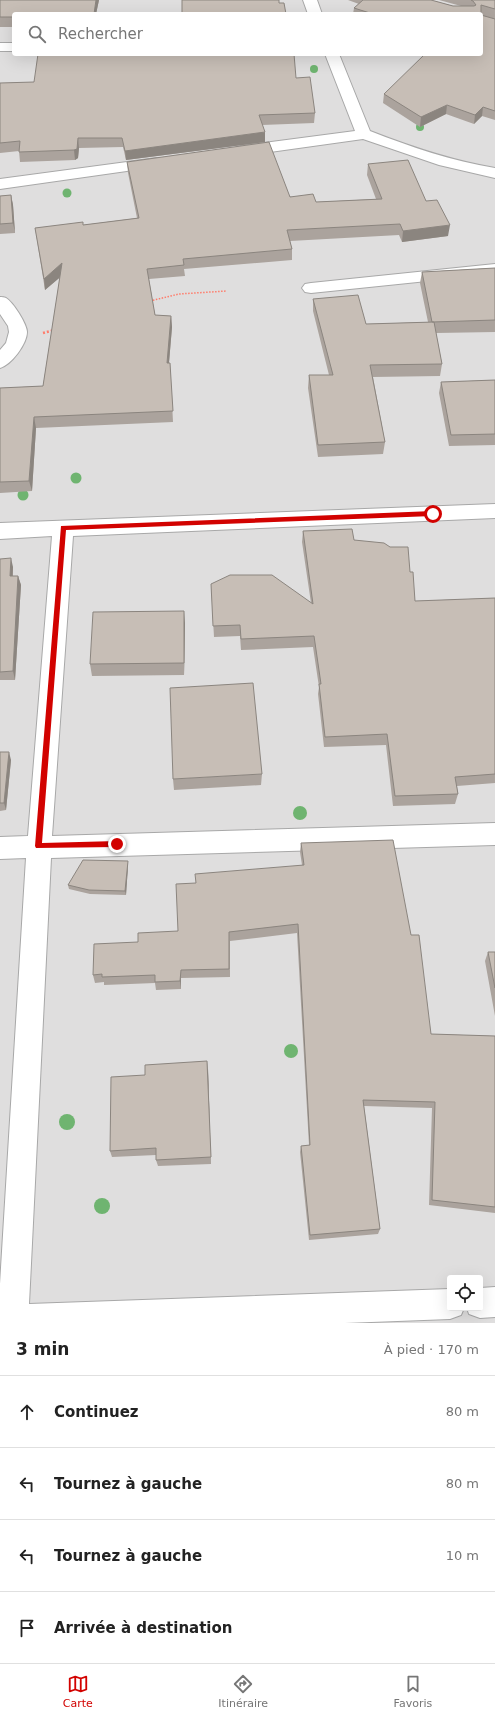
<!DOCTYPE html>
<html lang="fr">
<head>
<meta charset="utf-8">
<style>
	:root { --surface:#fff; --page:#f2f2f2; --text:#222; --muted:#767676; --line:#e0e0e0; --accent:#d20200 }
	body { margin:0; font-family:"DejaVu Sans",sans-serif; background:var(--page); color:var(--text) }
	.controls { position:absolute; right:12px; bottom:12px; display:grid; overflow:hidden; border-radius:4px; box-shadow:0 4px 16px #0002 }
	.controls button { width:36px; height:36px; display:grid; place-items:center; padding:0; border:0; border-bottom:1px solid var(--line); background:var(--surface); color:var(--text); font:20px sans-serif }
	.stop { position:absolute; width:12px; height:12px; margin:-9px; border:3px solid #d20200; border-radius:50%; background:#fff }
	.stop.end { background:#d20200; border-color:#fff; box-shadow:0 1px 4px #0008 }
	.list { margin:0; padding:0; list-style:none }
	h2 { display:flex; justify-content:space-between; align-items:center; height:52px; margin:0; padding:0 16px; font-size:17px }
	h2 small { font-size:13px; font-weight:400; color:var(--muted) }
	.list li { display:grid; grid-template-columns:26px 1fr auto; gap:12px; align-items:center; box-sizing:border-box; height:72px; padding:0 16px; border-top:1px solid var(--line) }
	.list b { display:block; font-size:15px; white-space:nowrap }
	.list em { font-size:13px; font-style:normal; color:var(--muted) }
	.icon { flex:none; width:22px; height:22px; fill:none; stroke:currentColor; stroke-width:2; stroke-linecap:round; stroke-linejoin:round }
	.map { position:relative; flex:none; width:495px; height:1323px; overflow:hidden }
	.search { position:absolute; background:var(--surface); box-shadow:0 4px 16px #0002; left:12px; right:12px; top:12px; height:44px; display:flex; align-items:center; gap:10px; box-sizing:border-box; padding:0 14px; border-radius:4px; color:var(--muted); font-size:15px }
	.sheet { height:340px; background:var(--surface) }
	nav { display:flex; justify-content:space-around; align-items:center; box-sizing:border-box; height:56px; border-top:1px solid var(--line); background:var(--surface); font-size:11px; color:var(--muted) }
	nav a { display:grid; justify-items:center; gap:2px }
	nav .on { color:var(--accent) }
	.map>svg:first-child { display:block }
	.residential { fill:#dfdede; fill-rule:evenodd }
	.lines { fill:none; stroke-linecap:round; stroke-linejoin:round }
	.minor-casing { stroke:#a8a8a8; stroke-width:2 }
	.path-far1 { stroke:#ff7c6b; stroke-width:1.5; stroke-dasharray:1.5 1.5; stroke-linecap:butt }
	.path { stroke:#ff7c6b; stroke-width:2.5; stroke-dasharray:2 2; stroke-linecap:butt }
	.minor { fill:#fff; fill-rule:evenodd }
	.tree { fill:#6fb470 }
	.wall { fill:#aba39d }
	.shaded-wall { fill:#8b857f }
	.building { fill:#c7beb6; stroke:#8b857f }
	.route { fill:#d20200 }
</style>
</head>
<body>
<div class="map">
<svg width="495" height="1323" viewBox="0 0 495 1323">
	<rect width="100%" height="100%" fill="#f2eee7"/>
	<path class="residential" d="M0,0H495V1323H0ZM14,14H481V54H14ZM450,1278H480V1308H450Z"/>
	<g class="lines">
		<g class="minor-casing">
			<path id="minor" d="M303,0H317L322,14H308Z
				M0,43H14V51H0Z
				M325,54H339L370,131C411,147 452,161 495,168V178L439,165L363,139L241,156L236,154L233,151L236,148L241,146L355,131Z
				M157,158L162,160L165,163L162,166L0,189V179Z
				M495,264V274L311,293L305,292L302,288L305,284L311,283Z
				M0,297C2,297 4,297 6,298C13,302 27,324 27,332C27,344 11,365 0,368V350L6,343L9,332L8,326L0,314Z
				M495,504V518L73,536L52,836L495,823V845L51,858L29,1304L450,1289V1308H464L461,1315L450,1319L345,1323H0V1284L26,858L0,859V837L28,836L52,536L0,539V523Z
				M495,1287V1317L480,1318L469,1314L467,1308H480V1288Z"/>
		</g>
		<path class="path-far1" d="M150,301L179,294L227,291"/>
		<path class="path" d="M43,333L54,330"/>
		<use href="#minor" class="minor"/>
	</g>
	<g class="tree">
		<circle cx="314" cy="69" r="4"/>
		<circle cx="420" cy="127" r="4"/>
		<circle cx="67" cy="193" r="4.5"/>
		<circle cx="76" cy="478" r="5.5"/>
		<circle cx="23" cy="495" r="5.5"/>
		<circle cx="300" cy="813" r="7"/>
		<circle cx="291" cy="1051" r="7"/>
		<circle cx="67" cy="1122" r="8"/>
		<circle cx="102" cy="1206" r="8"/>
	</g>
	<path class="wall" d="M0,0H99L96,14H14V27H0Z
		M348,0H431L453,6H461L439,0H495V120L482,116L474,124L446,114L420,127L383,103L384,94L481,14H353L354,8L359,4Z
		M296,78L315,113L314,123L262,125L265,142L126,160L123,147L79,148L78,158L75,160L20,162L19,151L0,153V83Z
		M127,162L316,202L376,199L367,175L368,164L426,201L448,236L402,242L399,235L290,241L292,249V260L184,269L185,276L149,279L155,315L171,316L172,327L169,363H170L173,422L36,428L32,491L0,493V388L43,386L60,277L45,290L35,228L83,225L137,218L128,173Z
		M11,195L13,205L15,233L0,234V196Z
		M495,268V332L436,333L442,364L440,376L373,377L385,442L383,454L318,457L308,388L309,375H329L313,311V299L366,324L428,322L420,283L422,272Z
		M495,380V445L449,446L439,393L441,382Z
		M303,531L354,540L410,572L415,601L495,598V783L457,786L458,794L455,804L393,806L386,745L324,747L318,694L319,687L313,647L241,650L240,636L214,637L211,584L311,603L302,542Z
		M0,559L13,567V576H18L21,585L15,680H0Z
		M185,623L184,675L92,676L90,664Z
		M0,752L11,760L6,810L0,811Z
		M262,774L261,785L174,790L173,779Z
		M301,843L431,1034L495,1036V1213L429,1205L432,1108L364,1106L380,1229L378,1234L309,1240L300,1152L301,1146L309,1145L297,933L230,941V977L181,978V989L156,990L155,983L104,985V982L95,983L93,975L138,942L178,931L196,883L302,865L300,852Z
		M128,866L126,895L90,894L69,889L68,885Z
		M488,952H495V1016L485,961Z
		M208,1069L211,1164L158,1166L156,1160V1155L112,1157L110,1151L145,1075Z"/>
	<path class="shaded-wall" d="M96,0H99L96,14H94Z
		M447,105L446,114L420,127L421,117Z
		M483,107L482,116L474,124L475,115Z
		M265,132V142L126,160L125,151Z
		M78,138L79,148L78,158L75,160L74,150Z
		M11,195L13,205L15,233L13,223Z
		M450,225L448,236L402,242L403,231Z
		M62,263L64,274L45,290L44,279Z
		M171,316L172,327L168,374L167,363Z
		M34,417L36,428L32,491L29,481Z
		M11,558L13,567L12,585L10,576Z
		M18,576L21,585L15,680L13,671Z
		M184,611L185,623L184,675Z
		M9,752L11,760L6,810L4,803Z
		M128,861V866L126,895L125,891Z
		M181,970V989L180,981Z
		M207,1061L208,1069L211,1164V1157Z"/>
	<path class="building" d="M0,0H96L94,14H14V17H0Z
		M182,0H279V3H284L286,14H182Z
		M363,0H431L453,6H474L476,5L473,1L471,0H495V9L481,5V15L495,19V111L483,107L475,115L447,105L421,117L384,94L425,54H481V14H373L354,8Z
		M38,54H294L296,78L310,77L315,113L259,115L265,132L125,151L122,138H78L77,149L74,150L19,152L20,141L0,143V83L34,82Z
		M269,142L290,197L313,194L316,202L382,199L368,164L408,160L426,201L437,200L450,225L403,231L400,224L287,230L292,249L183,259L184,265L147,269L155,315L171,316L167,363H170L173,411L34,417L29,481L0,482V388L43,386L62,263L44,279L35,228L83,222V225L139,218L127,162Z
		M11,195L13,223L0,224V196Z
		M495,268V320L432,322L422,272Z
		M358,295L366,324L434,322L442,364L370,365L385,442L318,445L309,375H333L313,299Z
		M495,380V434L451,435L441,382Z
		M352,529L354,540L384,543L390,547H408L410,572H413L415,601L495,598V774L455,777L458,794L395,796L387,734L325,737L319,684H321L314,636L241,639L240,625L213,626L211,584L230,575H272L313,604L303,531Z
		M11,558L10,576H18L13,671L0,672V559Z
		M184,611V663L90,664L93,612Z
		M253,683L262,774L173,779L170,688Z
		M0,752H9L4,803H0Z
		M393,840L411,935H419L431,1034L495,1036V1207L432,1200L435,1102L363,1100L380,1229L310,1235L301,1146L310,1145L298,924L229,932V969L181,970L180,981L155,982V975L102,977V974L93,975L94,944L138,942V933L178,931L176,884L196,883L195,874L304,865L301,843Z
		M83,860L128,861L125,891L89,890L68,885Z
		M488,952H495V988Z
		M207,1061L211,1157L156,1160V1148L110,1151L111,1077L145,1075V1065Z"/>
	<path class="route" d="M433,511L436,514L433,516L66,530L42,843L117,841L121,844L117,847L36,848L35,846L61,526Z"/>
</svg>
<div class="controls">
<button><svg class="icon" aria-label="locate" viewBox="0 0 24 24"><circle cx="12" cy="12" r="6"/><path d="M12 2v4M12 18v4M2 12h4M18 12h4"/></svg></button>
</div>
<div class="stop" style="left:433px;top:514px"></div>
<div class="stop end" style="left:117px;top:844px"></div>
<div class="search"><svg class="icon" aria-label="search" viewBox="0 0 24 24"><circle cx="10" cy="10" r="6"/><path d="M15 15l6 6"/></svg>Rechercher</div>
</div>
<section class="sheet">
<h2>3 min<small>À pied · 170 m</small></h2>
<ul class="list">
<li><svg class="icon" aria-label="ahead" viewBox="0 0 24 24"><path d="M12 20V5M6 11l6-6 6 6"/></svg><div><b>Continuez</b></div><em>80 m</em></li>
<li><svg class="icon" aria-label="left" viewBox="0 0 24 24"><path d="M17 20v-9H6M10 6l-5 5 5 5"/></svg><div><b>Tournez à gauche</b></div><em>80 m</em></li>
<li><svg class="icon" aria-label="left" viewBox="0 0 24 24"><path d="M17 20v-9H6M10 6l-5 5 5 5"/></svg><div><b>Tournez à gauche</b></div><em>10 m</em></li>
<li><svg class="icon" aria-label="arrive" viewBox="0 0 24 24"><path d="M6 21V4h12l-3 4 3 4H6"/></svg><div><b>Arrivée à destination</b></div></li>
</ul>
</section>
<nav>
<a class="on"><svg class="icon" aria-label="map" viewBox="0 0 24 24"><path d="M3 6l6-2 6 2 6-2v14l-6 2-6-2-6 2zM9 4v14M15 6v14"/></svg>Carte</a>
<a><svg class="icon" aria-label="directions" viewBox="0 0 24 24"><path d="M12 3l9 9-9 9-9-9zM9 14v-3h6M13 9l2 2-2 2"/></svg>Itinéraire</a>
<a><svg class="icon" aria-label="saved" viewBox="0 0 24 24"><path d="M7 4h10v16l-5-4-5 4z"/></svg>Favoris</a>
</nav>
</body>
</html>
